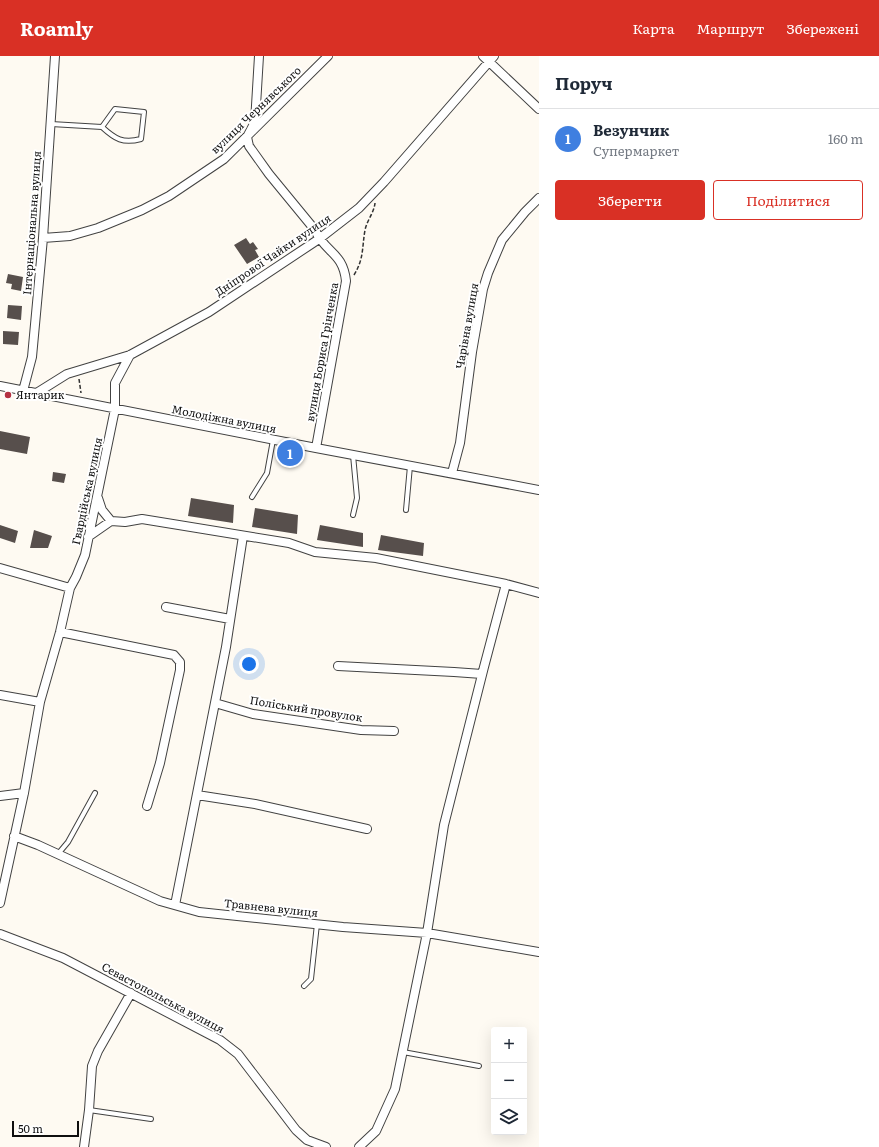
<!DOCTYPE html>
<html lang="uk">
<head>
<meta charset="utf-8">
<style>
	:root { --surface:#fff; --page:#f6f6f7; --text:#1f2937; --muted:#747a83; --line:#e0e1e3; --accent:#d93025 }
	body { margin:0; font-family:Literata,serif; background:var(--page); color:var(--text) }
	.controls { position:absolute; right:12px; bottom:12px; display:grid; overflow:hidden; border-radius:4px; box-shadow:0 4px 16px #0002 }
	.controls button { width:36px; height:36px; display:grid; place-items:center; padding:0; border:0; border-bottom:1px solid var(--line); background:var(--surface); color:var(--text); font:20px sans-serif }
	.scale { position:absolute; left:12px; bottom:10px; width:67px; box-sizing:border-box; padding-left:4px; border:2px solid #0f0f0f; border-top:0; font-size:11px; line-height:14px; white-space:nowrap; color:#0f0f0f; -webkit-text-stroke:3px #fff; paint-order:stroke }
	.you { position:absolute; left:249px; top:608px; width:14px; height:14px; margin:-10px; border:3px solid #fff; border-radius:50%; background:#1a73e8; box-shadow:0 0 0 6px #1a73e833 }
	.badge { display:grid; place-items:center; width:26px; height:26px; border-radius:50%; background:var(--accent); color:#fff; font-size:13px; font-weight:700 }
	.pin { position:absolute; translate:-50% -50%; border:2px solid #fff; box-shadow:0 1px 4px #0006 }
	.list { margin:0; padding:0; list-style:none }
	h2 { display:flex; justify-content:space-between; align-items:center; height:52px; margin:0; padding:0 16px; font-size:17px }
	h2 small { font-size:13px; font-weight:400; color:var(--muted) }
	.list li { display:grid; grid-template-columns:26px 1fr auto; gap:12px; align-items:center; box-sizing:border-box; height:60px; padding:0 16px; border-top:1px solid var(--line) }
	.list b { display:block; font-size:15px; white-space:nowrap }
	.list p { margin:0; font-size:13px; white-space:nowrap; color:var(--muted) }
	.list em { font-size:13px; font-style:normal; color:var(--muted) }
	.actions { display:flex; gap:8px; padding:12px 16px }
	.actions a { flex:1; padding:9px 0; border:1px solid var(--accent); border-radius:4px; text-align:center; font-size:14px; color:var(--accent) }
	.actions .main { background:var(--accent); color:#fff }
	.icon { flex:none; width:22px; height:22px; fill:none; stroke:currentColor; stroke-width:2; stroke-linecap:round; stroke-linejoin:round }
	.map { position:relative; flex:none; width:539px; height:1091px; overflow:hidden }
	header { display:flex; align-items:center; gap:24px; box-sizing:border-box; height:56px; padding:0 20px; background:var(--accent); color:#fff }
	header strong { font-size:19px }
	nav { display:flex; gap:22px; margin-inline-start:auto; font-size:14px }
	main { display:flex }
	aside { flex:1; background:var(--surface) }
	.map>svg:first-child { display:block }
	.building { fill:#574f4c }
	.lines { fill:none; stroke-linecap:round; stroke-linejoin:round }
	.service-casing { stroke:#424242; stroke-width:6 }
	.minor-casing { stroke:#424242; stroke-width:10 }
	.path { stroke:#313131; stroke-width:1.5; stroke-dasharray:4 2; stroke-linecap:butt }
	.service { stroke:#fff; stroke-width:4 }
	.minor { stroke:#fff; stroke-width:8 }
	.poi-dot { fill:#b43142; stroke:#fff; stroke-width:1.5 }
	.labels { text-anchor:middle; stroke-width:4; stroke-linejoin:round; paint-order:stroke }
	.street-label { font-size:11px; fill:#0f0f0f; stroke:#fff }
	.poi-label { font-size:11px; fill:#0f0f0f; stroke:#fff; text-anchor:start }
</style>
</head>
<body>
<header>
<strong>Roamly</strong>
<nav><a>Карта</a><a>Маршрут</a><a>Збережені</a></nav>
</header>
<main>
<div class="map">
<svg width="539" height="1091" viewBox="0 0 539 1091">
	<rect width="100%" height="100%" fill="#fefaf2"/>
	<path class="building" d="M246,182L250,188L253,186L258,193L255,194L259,201L247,208L234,189Z
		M8,218L23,221L21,235L11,233L12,228L6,227Z
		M8,249L22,250L21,264L7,262Z
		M3,275L19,276L18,289L3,288Z
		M0,375L30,381L27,398L0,393Z
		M53,416L66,418L64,427L52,425Z
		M191,442L234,449L233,467L188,460Z
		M255,452L298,459L297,478L252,471Z
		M0,469L18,475L15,487L0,482Z
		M320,469L363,477V491L317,484Z
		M34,474L52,480L48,492H30Z
		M381,479L424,487L423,500L378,494Z"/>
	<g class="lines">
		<g class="service-casing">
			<path id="service" d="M51,68L102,71L115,53L144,56L141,83C123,88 115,83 102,71
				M252,441L267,417L273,384
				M406,454L410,410
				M353,459L357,442L353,399
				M58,798L68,786L95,737
				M304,930L311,923L317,868
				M403,996L479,1010
				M89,1054L151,1063"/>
		</g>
		<g class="minor-casing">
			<path id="minor" d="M259,0L255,66L247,81L249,90L269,118L315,174C325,197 343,196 346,225L316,392
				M483,0L539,53
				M43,182L70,180L98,172L142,154L169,140L224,103L328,0
				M0,330L316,392L539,434
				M23,335L32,301L43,182L55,0
				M35,338L67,318L130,299L209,256L319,183L359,152L384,126L494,0
				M452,417L460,387L472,296L483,233L488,217L502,184L525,156L539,142
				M98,442L102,454L111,465L125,466L142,463L289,487L315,496L376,502L506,528L539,537
				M88,481L111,465
				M0,512L70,532
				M166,551L230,563
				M60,576L174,599L180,606V614L160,707L147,750
				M338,610L454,616L482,618
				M0,639L40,646
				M215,647L253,658L361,674L394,675
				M197,739L255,748L367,773
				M0,740L24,737
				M14,780L38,789L160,845L199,856L343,871L427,877L539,896
				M0,847L24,737L40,646L60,576L70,532L76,521L85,499L115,353V327L130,299
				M175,849L226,591L243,480
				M0,878L63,902L220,984L238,998L296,1074L307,1084L326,1091
				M84,1091L89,1054L92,1010L98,995L131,937
				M359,1091L376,1075L395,1033L427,877L444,769L484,611L506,528"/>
		</g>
		<path class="path" d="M354,219C364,203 362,191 365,174C367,164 374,157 375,147
			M79,323L81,337"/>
		<use href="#service" class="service"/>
		<use href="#minor" class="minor"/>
	</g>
	<circle class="poi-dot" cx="8" cy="339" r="4"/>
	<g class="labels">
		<g class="street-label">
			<text transform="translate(256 54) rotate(-44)" y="4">вулиця Чернявського</text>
			<text transform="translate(32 167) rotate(-86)" y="4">Інтернаціональна вулиця</text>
			<text transform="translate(273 199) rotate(-34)" y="4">Дніпрової Чайки вулиця</text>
			<text transform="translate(467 270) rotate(-80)" y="4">Чарівна вулиця</text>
			<text transform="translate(322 296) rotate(-80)" y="4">вулиця Бориса Грінченка</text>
			<text transform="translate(224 363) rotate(11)" y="4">Молодіжна вулиця</text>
			<text transform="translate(87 435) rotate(-78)" y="4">Гвардійська вулиця</text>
			<text transform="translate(306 653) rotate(9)" y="4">Поліський провулок</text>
			<text transform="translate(271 852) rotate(6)" y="4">Травнева вулиця</text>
			<text transform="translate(163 942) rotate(28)" y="4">Севастопольська вулиця</text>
		</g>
		<g class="poi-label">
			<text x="16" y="343">Янтарик</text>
		</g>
	</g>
</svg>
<div class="controls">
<button>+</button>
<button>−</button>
<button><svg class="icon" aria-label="layers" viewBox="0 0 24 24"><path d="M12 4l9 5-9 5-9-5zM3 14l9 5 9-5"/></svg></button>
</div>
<div class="scale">50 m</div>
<div class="you"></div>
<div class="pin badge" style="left:290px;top:397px;background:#3f7fe0">1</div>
</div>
<aside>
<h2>Поруч<small></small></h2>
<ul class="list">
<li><span class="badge" style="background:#3f7fe0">1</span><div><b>Везунчик</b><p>Супермаркет</p></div><em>160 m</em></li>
</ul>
<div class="actions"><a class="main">Зберегти</a><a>Поділитися</a></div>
</aside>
</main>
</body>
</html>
